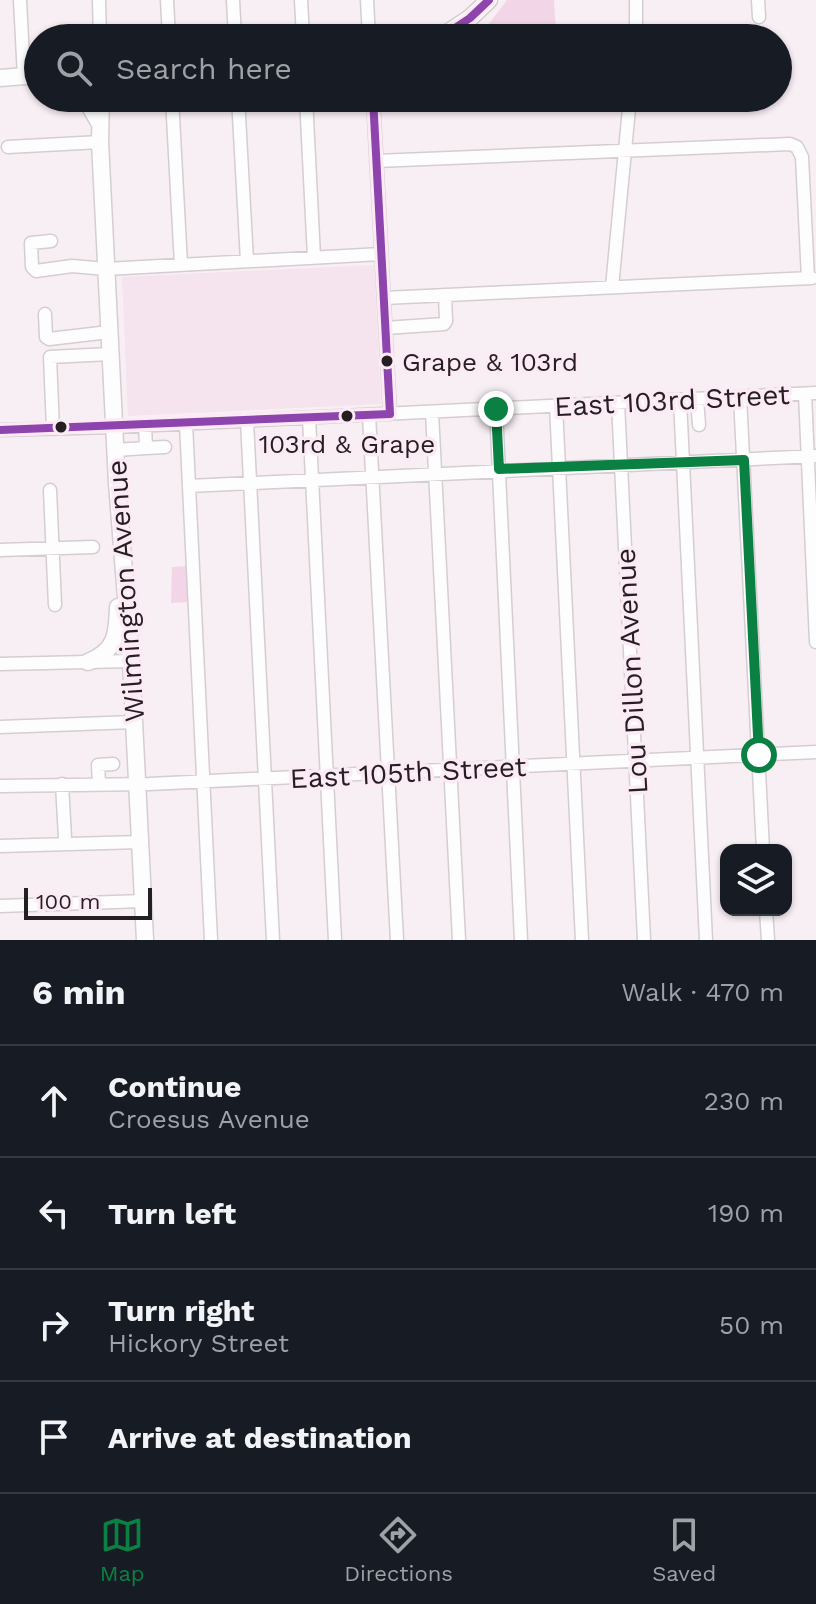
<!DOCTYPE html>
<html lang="en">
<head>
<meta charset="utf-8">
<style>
	:root { --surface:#171b24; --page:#242831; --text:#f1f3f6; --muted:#9ea1a6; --line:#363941; --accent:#0b8043 }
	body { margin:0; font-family:"Work Sans",sans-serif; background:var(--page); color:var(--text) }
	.controls { position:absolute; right:24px; bottom:24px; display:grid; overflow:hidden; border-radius:16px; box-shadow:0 2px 6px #0004 }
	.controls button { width:72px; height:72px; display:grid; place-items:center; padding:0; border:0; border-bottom:2px solid var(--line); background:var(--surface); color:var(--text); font:40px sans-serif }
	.scale { position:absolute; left:24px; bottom:20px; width:128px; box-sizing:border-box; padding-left:8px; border:4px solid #251e22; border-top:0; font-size:22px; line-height:28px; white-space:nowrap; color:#251e22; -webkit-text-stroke:6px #fcebf5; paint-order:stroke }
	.stop { position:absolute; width:24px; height:24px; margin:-18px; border:6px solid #0b8043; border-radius:50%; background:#fff }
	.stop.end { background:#0b8043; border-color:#fff; box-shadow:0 2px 8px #0008 }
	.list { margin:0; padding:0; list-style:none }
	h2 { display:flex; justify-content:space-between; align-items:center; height:104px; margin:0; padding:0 32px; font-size:34px }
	h2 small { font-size:26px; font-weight:400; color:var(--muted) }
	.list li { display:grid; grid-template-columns:52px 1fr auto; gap:24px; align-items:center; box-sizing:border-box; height:112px; padding:0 32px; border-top:2px solid var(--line) }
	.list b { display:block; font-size:30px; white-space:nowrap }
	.list p { margin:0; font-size:26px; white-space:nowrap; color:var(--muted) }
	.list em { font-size:26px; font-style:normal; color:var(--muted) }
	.icon { flex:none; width:44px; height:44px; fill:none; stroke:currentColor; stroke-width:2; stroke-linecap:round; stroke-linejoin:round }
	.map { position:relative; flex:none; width:816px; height:940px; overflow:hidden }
	.search { position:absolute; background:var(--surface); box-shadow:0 2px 6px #0004; left:24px; right:24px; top:24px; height:88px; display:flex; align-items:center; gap:20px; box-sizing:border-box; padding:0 28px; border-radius:44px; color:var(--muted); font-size:30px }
	.sheet { height:552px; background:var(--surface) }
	nav { display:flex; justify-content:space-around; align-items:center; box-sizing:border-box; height:112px; border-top:2px solid var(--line); background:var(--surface); font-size:22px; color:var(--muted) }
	nav a { display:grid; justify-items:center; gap:4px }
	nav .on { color:var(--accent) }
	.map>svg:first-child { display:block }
	.built { fill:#f5e3ed }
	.green { fill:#f2d6e7 }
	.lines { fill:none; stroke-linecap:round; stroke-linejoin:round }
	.minor-casing { stroke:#d4cdd1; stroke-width:15 }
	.major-casing { stroke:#d4cdd1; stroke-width:19 }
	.minor { stroke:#fefdfd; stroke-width:12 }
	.major { stroke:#fefdfd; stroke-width:16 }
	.bus-1-casing { stroke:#fcebf5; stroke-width:14 }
	.bus-1 { stroke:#8e44ad; stroke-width:8 }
	.route { stroke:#0b8043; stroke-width:10 }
	.bus-dot { fill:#251e22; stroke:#fcebf5; stroke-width:3 }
	.labels { text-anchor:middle; stroke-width:7; stroke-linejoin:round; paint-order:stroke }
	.bus-label { font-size:26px; fill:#251e22; stroke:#fcebf5; text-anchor:start }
	.street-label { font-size:28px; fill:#251e22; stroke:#fcebf5 }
</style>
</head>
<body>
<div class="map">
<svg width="816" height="940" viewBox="0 0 816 940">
	<rect width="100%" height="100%" fill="#f8eff4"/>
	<path class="built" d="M374,265L381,404L128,416L122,277Z"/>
	<path class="green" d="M507,0H554L556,32L623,30L622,38H473L485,29Z
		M189,566L191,602L171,603L172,567Z"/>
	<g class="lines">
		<g class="minor-casing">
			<path id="minor" d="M20,0L24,77
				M99,0L100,38
				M167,0L169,38
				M233,0L235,38
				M301,0L303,38
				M367,0L369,38
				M636,0V38
				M758,0L759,17
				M172,98L181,265
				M238,98L247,261
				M306,98L314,257
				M373,98L390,414
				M8,147L100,142
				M376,161L790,144L797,147L802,157L808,278
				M51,241L31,243L32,267L36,271L72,266L106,269L381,254
				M612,287L630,98
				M384,298L812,278
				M45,314L46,337L49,339L109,332
				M385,328L444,324L446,321L445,295
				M805,394L816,642
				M740,397L763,850
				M697,399L699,425
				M680,400L706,940
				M618,403L644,940
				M556,406L582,940
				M496,409L521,940
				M432,412L459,940
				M369,415L397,940
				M309,418L335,940
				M247,421L273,940
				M186,424L211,940
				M53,429L50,357L110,354
				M0,430L114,427L816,393
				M146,448L165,447
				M115,450L146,448L145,426
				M189,486L816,456
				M50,490L55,605
				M0,550L93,547
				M0,664L131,661
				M0,727L134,722
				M99,783L98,765L113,764
				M62,784L65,838
				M0,786L149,784L816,752
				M0,846L140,842
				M0,906L143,901
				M766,910L768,940"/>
		</g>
		<g class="major-casing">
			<path id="major" d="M440,38L470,18L489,0
				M0,78L38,75
				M85,98L100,124
				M101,98L100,142L117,483L131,661L145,940
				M88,662C116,651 117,635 118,607"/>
		</g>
		<use href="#minor" class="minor"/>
		<use href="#major" class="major"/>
		<g class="bus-1-casing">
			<path id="bus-1" d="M440,38L470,18L489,0
				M0,430L390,414L373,98"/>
		</g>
		<use href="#bus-1" class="bus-1"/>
	</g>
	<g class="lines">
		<path class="route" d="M496,409L499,469L744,460L759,755"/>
	</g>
	<g class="bus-dot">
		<circle cx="387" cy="361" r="7"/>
		<circle cx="347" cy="416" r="7"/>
		<circle cx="61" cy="427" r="7"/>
	</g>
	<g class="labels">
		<g class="bus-label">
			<text x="402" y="371">Grape &amp; 103rd</text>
			<text x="347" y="453" text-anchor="middle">103rd &amp; Grape</text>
		</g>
		<g class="street-label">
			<text transform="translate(672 400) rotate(-3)" y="10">East 103rd Street</text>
			<text transform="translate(125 591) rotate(-94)" y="10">Wilmington Avenue</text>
			<text transform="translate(631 671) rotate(-93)" y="10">Lou Dillon Avenue</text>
			<text transform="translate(408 772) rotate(-3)" y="10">East 105th Street</text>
		</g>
	</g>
</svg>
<div class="controls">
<button><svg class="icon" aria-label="layers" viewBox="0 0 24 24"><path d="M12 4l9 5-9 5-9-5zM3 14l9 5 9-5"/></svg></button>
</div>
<div class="scale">100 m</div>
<div class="stop" style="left:759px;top:755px"></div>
<div class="stop end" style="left:496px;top:409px"></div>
<div class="search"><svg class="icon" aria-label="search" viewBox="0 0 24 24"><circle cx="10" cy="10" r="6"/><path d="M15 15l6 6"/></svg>Search here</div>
</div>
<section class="sheet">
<h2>6 min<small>Walk · 470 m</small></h2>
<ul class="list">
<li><svg class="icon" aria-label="ahead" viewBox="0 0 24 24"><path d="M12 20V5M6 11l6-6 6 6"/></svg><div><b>Continue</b><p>Croesus Avenue</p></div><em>230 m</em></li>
<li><svg class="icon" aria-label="left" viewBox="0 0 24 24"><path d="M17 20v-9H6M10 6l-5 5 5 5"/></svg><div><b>Turn left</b></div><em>190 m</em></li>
<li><svg class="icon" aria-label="right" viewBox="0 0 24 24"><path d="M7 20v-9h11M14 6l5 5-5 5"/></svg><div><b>Turn right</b><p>Hickory Street</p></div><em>50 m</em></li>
<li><svg class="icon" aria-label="arrive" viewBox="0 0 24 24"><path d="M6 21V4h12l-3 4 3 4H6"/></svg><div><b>Arrive at destination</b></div></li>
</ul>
</section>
<nav>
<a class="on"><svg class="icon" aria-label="map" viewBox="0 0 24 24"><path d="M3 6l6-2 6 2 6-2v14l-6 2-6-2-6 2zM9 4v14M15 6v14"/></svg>Map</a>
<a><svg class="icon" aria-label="directions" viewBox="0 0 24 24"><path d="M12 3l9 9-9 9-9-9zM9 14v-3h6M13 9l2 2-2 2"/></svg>Directions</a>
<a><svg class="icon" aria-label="saved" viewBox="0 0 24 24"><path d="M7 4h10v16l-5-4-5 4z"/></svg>Saved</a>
</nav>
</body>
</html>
